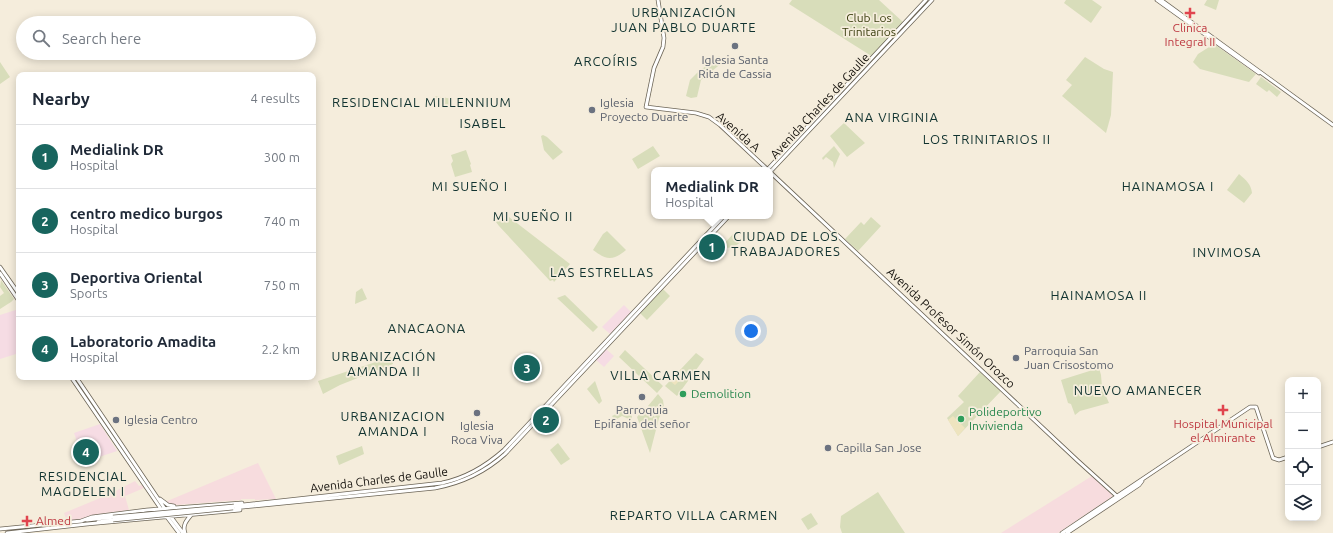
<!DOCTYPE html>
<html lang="en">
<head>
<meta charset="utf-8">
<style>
	:root { --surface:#fff; --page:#f2f2f3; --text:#1f2937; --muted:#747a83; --line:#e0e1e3; --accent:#18655e }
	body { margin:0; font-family:Ubuntu,sans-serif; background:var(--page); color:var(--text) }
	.controls { position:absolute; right:12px; bottom:12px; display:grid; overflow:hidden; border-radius:8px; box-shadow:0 2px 10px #0003 }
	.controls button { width:36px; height:36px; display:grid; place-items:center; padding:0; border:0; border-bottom:1px solid var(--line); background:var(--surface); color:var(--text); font:20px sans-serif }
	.you { position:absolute; left:751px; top:331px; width:14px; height:14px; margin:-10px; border:3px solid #fff; border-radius:50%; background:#1a73e8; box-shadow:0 0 0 6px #1a73e833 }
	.badge { display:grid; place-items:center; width:26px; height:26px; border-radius:50%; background:var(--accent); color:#fff; font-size:13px; font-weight:700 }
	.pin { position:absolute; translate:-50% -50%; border:2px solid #fff; box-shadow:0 1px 4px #0006 }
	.popup { position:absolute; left:651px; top:167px; width:122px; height:52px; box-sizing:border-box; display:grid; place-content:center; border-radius:8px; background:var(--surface); filter:drop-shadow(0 1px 3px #0005); font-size:13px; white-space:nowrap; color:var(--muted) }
	.popup b { font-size:15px; color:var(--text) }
	.popup::after { content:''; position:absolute; left:50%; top:100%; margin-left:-8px; border:8px solid transparent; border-top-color:var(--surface) }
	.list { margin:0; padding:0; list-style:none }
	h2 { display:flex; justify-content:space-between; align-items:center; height:52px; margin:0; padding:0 16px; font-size:17px }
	h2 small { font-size:13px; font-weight:400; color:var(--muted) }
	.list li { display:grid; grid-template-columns:26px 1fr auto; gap:12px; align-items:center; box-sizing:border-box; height:64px; padding:0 16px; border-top:1px solid var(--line) }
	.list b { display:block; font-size:15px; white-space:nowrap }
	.list p { margin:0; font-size:13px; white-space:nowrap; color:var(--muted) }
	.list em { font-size:13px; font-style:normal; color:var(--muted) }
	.icon { flex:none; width:22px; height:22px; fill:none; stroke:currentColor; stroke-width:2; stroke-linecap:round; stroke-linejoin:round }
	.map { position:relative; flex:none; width:1333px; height:533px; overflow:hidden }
	.search { position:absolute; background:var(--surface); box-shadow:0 2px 10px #0003; left:16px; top:16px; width:300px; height:44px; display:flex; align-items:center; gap:10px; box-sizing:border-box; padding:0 14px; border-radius:22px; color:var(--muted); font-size:15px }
	.panel { position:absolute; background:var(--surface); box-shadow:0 2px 10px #0003; left:16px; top:72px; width:300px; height:308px; border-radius:8px }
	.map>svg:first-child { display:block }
	.commercial { fill:#f6dce4 }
	.industrial { fill:#f7dcde }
	.green { fill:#d8ddba }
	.sand { fill:#eee4bf }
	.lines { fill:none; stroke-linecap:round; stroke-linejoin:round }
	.major-casing { stroke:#6c6557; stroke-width:4.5 }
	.major { stroke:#fff; stroke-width:3 }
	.major-bridge-casing { stroke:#6c6557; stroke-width:4.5; stroke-linecap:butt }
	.major-bridge { stroke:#fff; stroke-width:3 }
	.health-dot { fill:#e0444e; stroke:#f5eddc; stroke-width:1.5 }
	.worship-dot { fill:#6b7280; stroke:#f5eddc; stroke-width:1.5 }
	.leisure-dot { fill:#2e9e5b; stroke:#f5eddc; stroke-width:1.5 }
	.labels { text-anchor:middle; stroke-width:3.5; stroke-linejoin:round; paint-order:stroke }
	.park-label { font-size:12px; fill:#3a3e0f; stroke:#f5eddc }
	.health-label { font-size:12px; fill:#be3a42; stroke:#f5eddc }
	.worship-label { font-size:12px; fill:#5b616d; stroke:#f5eddc; text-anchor:start }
	.street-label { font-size:12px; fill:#14110c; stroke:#f5eddc }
	.leisure-label { font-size:12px; fill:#27864d; stroke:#f5eddc; text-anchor:start }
	.neighbourhood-label { font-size:13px; letter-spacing:1px; fill:#113330; stroke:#f5eddc }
</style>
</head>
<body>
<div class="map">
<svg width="1333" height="533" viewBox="0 0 1333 533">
	<rect width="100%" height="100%" fill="#f5eddc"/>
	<path class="commercial" d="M624,305L631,312L610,334L602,327Z
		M19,309V353L0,359V315Z
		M606,349L614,356L604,367L596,360Z
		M100,424L117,451L84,462L74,433Z"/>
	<path class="industrial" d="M258,463L276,499L255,500V499H241V500L176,505L165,502Z
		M1092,476L1113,496L1058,533H1001Z
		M135,481L139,486L142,485L144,488L125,496L129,510L98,514L82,519L67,521L64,513L110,494Z"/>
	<path class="green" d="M792,0H879L904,23L873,57L789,4Z
		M1066,0H1092L1102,7L1091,23L1064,3Z
		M1207,0H1219L1216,10L1204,5Z
		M1214,44L1256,74L1249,82L1200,69L1193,62L1198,54Z
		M719,56L723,62L701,80L697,97L691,98L686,96L690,80L698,72Z
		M1085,57L1104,69L1113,72L1111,115L1106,133L1062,96L1072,85L1066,80Z
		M0,62L10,77L0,84Z
		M1261,77L1281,92L1277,97L1269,90L1267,92L1256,84Z
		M435,96L453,99L452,106L441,107Z
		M844,123L865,143L847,157L830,136Z
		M543,135L547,137L563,152L553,160L544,150L541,136Z
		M653,146L660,156L638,169L632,159Z
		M834,146L840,154L834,168L833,162L826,157L823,160L822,158Z
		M466,150L471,164L470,165L472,172L455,177L451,164L453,161L451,155Z
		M1239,174C1246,180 1251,184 1252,193L1244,203L1227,190Z
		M509,217L570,264L554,282L553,280L550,281L499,226L496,222L501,219L503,220Z
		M871,217L881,226L858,251L845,239L861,222L864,225Z
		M607,231L626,250C613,261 606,260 593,250L603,234Z
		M733,234L741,242C734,247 730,250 722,246Z
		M1,280L14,299L11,302L0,309V296L4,293L0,287Z
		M362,288L367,299L355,304L356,292Z
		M663,289L670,296L647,320L640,313Z
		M565,295L598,327L593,332L557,298Z
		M625,350L663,386L657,393L619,357Z
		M696,353L704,359L677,396L665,386Z
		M391,357L393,364L340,385L323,394L318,381Z
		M1099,368L1101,375L1102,387L1109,403L1080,411L1075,415L1071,404L1068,403L1061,380Z
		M980,372L1001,391L958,436L947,418L964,402L958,396Z
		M595,381L602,401L599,404L587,389Z
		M658,394L663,400L664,408L659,418L650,453L637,417L645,408L655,417L656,415L648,406Z
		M623,406L632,416L631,420L622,416L615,420L612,416L616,414L615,413Z
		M558,443L570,459L561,465L550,450Z
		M362,446L364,454L339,465L336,456Z
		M878,492L905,533H842L840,527L841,516Z
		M811,513L818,524L808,530L801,519Z"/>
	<path class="sand" d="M681,369L686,374L675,385L670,381Z
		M953,416L965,428L958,436L948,420Z"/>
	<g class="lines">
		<g class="major-casing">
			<path id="major" d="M658,0L664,38L663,47L654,68L646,107L696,113L709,117L720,125L768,170
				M1157,0L1259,73
				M1161,0L1333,125
				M767,170L926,0
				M770,172L1078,461L1119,498
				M770,172L932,0
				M0,267L19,294
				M0,273L19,301
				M71,377L161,509L179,533
				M76,377L165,509L183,533
				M1318,447L1333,442
				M160,499L168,505L174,506
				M234,506L442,483C466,478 486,466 504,450L724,216
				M233,508L435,488C462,483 485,472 505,454L729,216
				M87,520L113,517
				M81,521L92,517L147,510L242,503
				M98,522L113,520
				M87,524L240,510
				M0,529L82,521
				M7,533L87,524
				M185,533C182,525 187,520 192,514
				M1062,533L1250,407H1256L1273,458L1279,460L1288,457
				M1067,533L1139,485L1142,481"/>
		</g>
		<use href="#major" class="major"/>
		<g class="major-bridge-casing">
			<path id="major-bridge" d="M113,517L234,506
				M113,520L233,508"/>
		</g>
		<use href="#major-bridge" class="major-bridge"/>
	</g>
	<g class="health-dot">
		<path d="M1188 7h4v4h4v4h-4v4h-4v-4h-4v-4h4z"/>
		<path d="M1221 404h4v4h4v4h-4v4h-4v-4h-4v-4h4z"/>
		<path d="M25 515h4v4h4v4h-4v4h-4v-4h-4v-4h4z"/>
	</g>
	<g class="worship-dot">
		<circle cx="735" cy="46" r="4"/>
		<circle cx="592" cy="110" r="4"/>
		<circle cx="1016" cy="358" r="4"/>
		<circle cx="642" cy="397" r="4"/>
		<circle cx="477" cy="413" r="4"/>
		<circle cx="116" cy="420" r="4"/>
		<circle cx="828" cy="448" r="4"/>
	</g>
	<g class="leisure-dot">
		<circle cx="683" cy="394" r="4"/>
		<circle cx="961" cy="419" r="4"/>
	</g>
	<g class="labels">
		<g class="park-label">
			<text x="869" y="22">Club Los<tspan x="869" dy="14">Trinitarios</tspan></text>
		</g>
		<g class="health-label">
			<text x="1190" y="32">Clinica<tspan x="1190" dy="14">Integral II</tspan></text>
			<text x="1223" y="428">Hospital Municipal<tspan x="1223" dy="14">el Almirante</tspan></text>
			<text x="36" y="525" text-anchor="start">Almed</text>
		</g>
		<g class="worship-label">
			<text x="735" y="64" text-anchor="middle">Iglesia Santa<tspan x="735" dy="14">Rita de Cassia</tspan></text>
			<text x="600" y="107">Iglesia<tspan x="600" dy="14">Proyecto Duarte</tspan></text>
			<text x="1024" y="355">Parroquia San<tspan x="1024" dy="14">Juan Crisostomo</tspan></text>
			<text x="642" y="414" text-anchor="middle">Parroquia<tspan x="642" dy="14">Epifania del señor</tspan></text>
			<text x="124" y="424">Iglesia Centro</text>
			<text x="477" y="430" text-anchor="middle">Iglesia<tspan x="477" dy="14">Roca Viva</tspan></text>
			<text x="836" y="452">Capilla San Jose</text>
		</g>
		<g class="street-label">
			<text transform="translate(820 106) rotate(-47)" y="4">Avenida Charles de Gaulle</text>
			<text transform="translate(738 132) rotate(41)" y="4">Avenida A</text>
			<text transform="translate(951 328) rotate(43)" y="4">Avenida Profesor Simón Orozco</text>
			<text transform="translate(379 480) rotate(-7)" y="4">Avenida Charles de Gaulle</text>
		</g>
		<g class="leisure-label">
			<text x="691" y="398">Demolition</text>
			<text x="969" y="416">Polideportivo<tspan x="969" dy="14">Invivienda</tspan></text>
		</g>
		<g class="neighbourhood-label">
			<text x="684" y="17">URBANIZACIÓN<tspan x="684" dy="15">JUAN PABLO DUARTE</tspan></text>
			<text x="606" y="66">ARCOÍRIS</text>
			<text x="422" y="107">RESIDENCIAL MILLENNIUM</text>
			<text x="892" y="122">ANA VIRGINIA</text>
			<text x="483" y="128">ISABEL</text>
			<text x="987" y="144">LOS TRINITARIOS II</text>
			<text x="470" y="191">MI SUEÑO I</text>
			<text x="1168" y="191">HAINAMOSA I</text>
			<text x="533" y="221">MI SUEÑO II</text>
			<text x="786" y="241">CIUDAD DE LOS<tspan x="786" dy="15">TRABAJADORES</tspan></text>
			<text x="1227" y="257">INVIMOSA</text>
			<text x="602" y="277">LAS ESTRELLAS</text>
			<text x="1099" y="300">HAINAMOSA II</text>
			<text x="427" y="333">ANACAONA</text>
			<text x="384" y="361">URBANIZACIÓN<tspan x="384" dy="15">AMANDA II</tspan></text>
			<text x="661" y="380">VILLA CARMEN</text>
			<text x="1138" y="395">NUEVO AMANECER</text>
			<text x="393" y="421">URBANIZACION<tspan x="393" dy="15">AMANDA I</tspan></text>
			<text x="83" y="481">RESIDENCIAL<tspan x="83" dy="15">MAGDELEN I</tspan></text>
			<text x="694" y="520">REPARTO VILLA CARMEN</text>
		</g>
	</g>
</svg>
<div class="controls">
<button>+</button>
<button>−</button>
<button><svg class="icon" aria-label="locate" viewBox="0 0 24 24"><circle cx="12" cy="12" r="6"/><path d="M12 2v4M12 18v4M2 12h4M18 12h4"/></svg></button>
<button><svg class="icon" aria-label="layers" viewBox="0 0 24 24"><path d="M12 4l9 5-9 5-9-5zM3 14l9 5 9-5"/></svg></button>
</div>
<div class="you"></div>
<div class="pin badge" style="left:712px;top:247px">1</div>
<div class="popup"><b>Medialink DR</b>Hospital</div>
<div class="pin badge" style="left:546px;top:420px">2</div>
<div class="pin badge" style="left:527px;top:368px">3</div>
<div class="pin badge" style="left:86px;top:452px">4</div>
<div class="search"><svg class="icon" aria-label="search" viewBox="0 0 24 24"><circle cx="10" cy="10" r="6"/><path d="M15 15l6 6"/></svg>Search here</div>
<section class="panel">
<h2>Nearby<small>4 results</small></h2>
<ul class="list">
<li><span class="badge">1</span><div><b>Medialink DR</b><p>Hospital</p></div><em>300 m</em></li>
<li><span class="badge">2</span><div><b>centro medico burgos</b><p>Hospital</p></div><em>740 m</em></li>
<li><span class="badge">3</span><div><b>Deportiva Oriental</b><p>Sports</p></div><em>750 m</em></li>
<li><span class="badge">4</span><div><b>Laboratorio Amadita</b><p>Hospital</p></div><em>2.2 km</em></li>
</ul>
</section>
</div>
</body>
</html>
